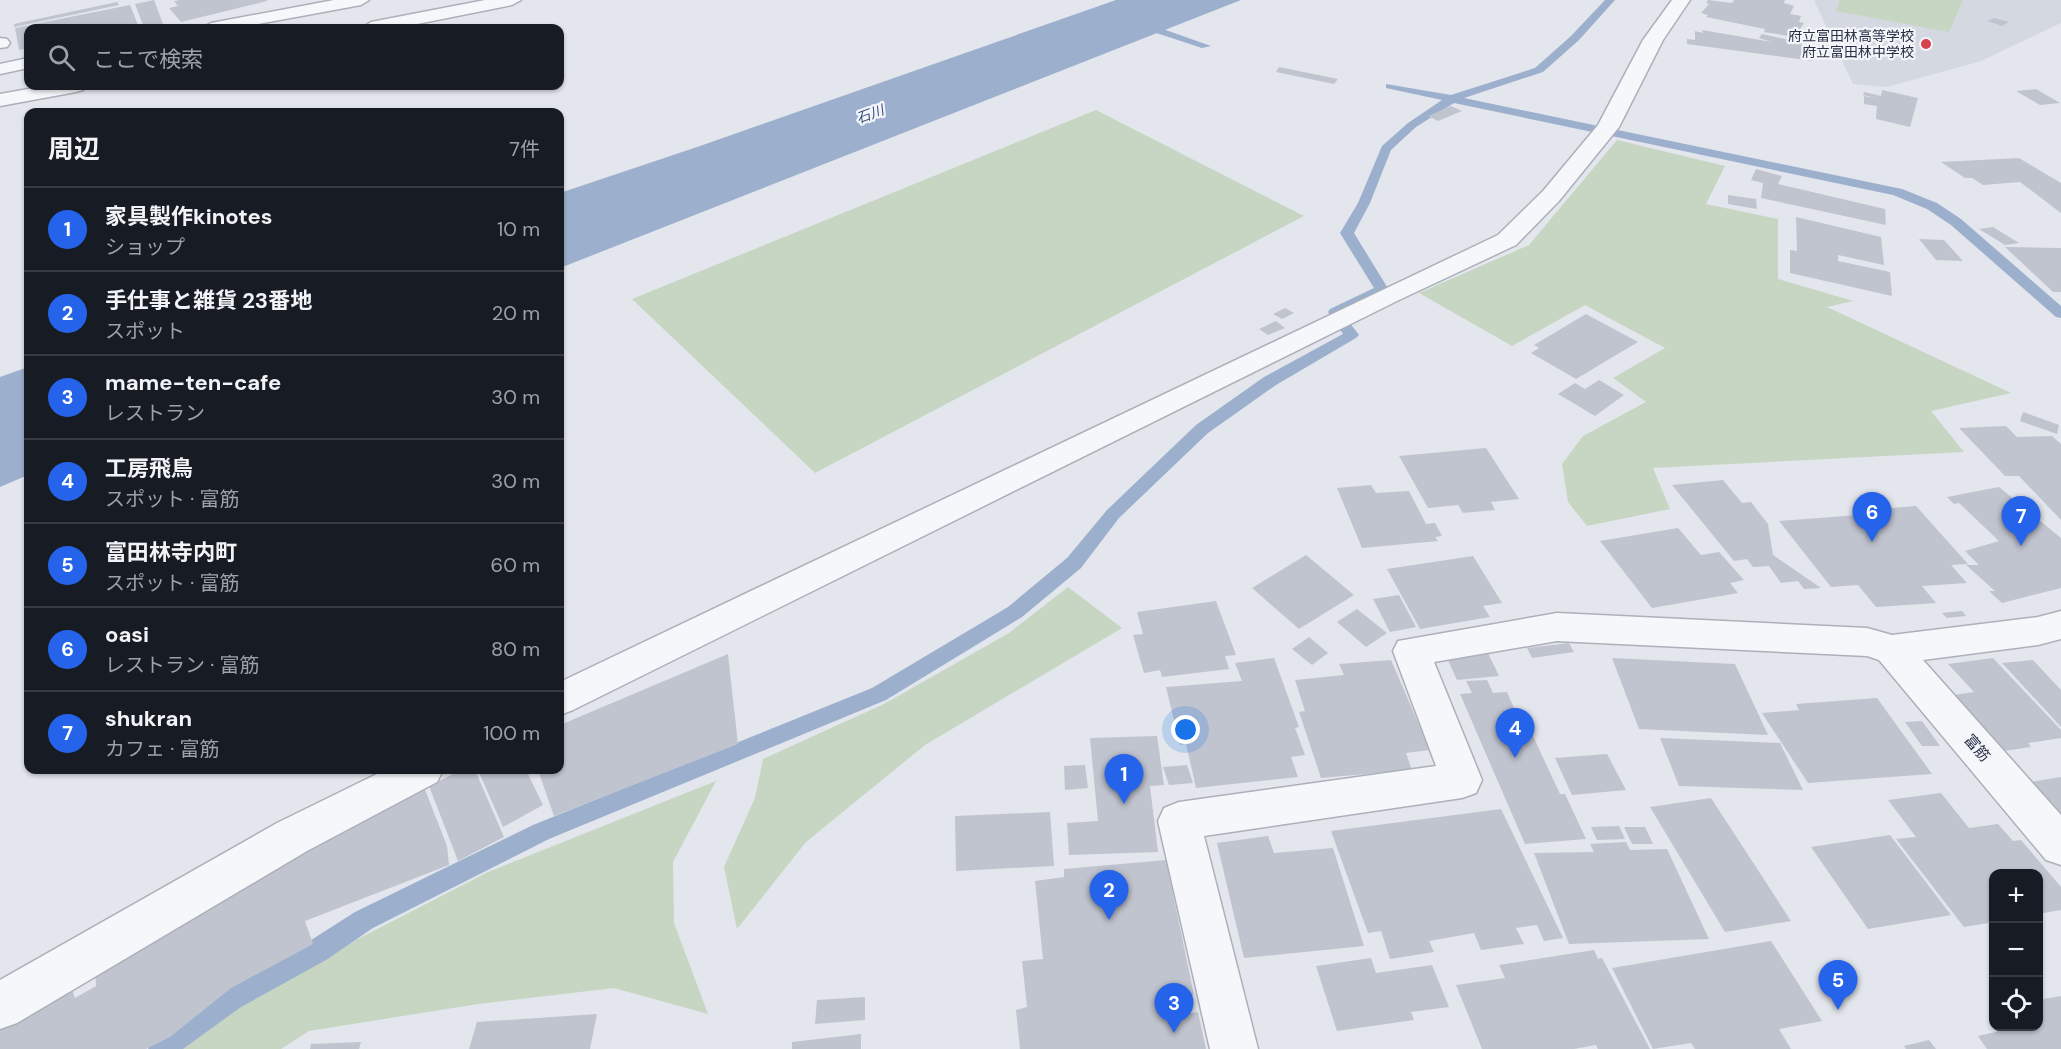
<!DOCTYPE html>
<html lang="ja">
<head>
<meta charset="utf-8">
<style>
	:root { --surface:#171b24; --page:#242831; --text:#f1f3f6; --muted:#9ea1a6; --line:#363941; --accent:#2563eb }
	body { margin:0; font-family:"DM Sans","Noto Sans JP",sans-serif; background:var(--page); color:var(--text) }
	.controls { position:absolute; right:18px; bottom:18px; display:grid; overflow:hidden; border-radius:12px; box-shadow:0 2px 4px #0004 }
	.controls button { width:54px; height:54px; display:grid; place-items:center; padding:0; border:0; border-bottom:2px solid var(--line); background:var(--surface); color:var(--text); font:30px sans-serif }
	.you { position:absolute; left:1186px; top:730px; width:21px; height:21px; margin:-15px; border:4px solid #fff; border-radius:50%; background:#1a73e8; box-shadow:0 0 0 9px #1a73e833 }
	.badge { display:grid; place-items:center; width:39px; height:39px; border-radius:50%; background:var(--accent); color:#fff; font-size:20px; font-weight:700 }
	.pin { position:absolute; translate:-50% -50px; filter:drop-shadow(0 2px 3px #0008) }
	.pin::after { content:''; position:absolute; top:32px; width:21px; height:18px; background:inherit; clip-path:polygon(0 0,100% 0,50% 100%) }
	.list { margin:0; padding:0; list-style:none }
	h2 { display:flex; justify-content:space-between; align-items:center; height:78px; margin:0; padding:0 24px; font-size:26px }
	h2 small { font-size:20px; font-weight:400; color:var(--muted) }
	.list li { display:grid; grid-template-columns:39px 1fr auto; gap:18px; align-items:center; box-sizing:border-box; height:84px; padding:0 24px; border-top:2px solid var(--line) }
	.list b { display:block; font-size:22px; white-space:nowrap }
	.list p { margin:0; font-size:20px; white-space:nowrap; color:var(--muted) }
	.list em { font-size:20px; font-style:normal; color:var(--muted) }
	.icon { flex:none; width:33px; height:33px; fill:none; stroke:currentColor; stroke-width:2; stroke-linecap:round; stroke-linejoin:round }
	.map { position:relative; flex:none; width:2061px; height:1049px; overflow:hidden }
	.search { position:absolute; background:var(--surface); box-shadow:0 2px 4px #0004; left:24px; top:24px; width:540px; height:66px; display:flex; align-items:center; gap:15px; box-sizing:border-box; padding:0 21px; border-radius:12px; color:var(--muted); font-size:22px }
	.panel { position:absolute; background:var(--surface); box-shadow:0 2px 4px #0004; left:24px; top:108px; width:540px; height:666px; border-radius:12px }
	.map>svg:first-child { display:block }
	.built { fill:#d4d8e1 }
	.green { fill:#c7d6c3 }
	.water { fill:#9cb0ce }
	.lines { fill:none; stroke-linecap:round; stroke-linejoin:round }
	.stream { fill:#9cb0ce; fill-rule:evenodd }
	.building { fill:#c0c4cf }
	.lane-casing { stroke:#abb0ba; stroke-width:3 }
	.street-casing { stroke:#abb0ba; stroke-width:3 }
	.lane { fill:#f6f7fa; fill-rule:evenodd }
	.street { fill:#f6f7fa; fill-rule:evenodd }
	.poi-dot { fill:#d8404b; stroke:#f3f5f9; stroke-width:2 }
	.labels { text-anchor:middle; stroke-width:4.5; stroke-linejoin:round; paint-order:stroke }
	.far-poi-label { font-size:14px; fill:#293146; stroke:#f3f5f9; text-anchor:end }
	.far-water-label { font-size:14px; font-style:italic; fill:#304c7d; stroke:#f3f5f9 }
	.street-label { font-size:15px; fill:#293146; stroke:#f3f5f9 }
</style>
</head>
<body>
<div class="map">
<svg width="2061" height="1049" viewBox="0 0 2061 1049">
	<rect width="100%" height="100%" fill="#e3e6ec"/>
	<path class="built" d="M1814,0H2061V23L1981,61L1887,87L1853,84Z"/>
	<path class="green" d="M1840,0H1963L1949,32L1836,11Z
		M1096,110L1304,216L815,473L632,299Z
		M1617,140L1725,166L1706,204L1778,219V279L1853,301L1827,307L2011,393L1931,411L1964,452L1653,468L1670,509L1587,526L1568,502L1562,464L1583,436L1646,402L1613,378L1665,348L1585,305L1512,346L1419,293L1529,245Z
		M1068,587L1122,628L925,745L806,842L737,929L724,867L755,798L763,759L884,704L1009,633Z
		M716,781L673,862L674,923L708,1014L614,988L478,1004L309,1031L281,1049H175L249,995L488,872Z"/>
	<path class="water" d="M1116,0H1241L560,268V193L700,146Z
		M28,367V475L0,487V377Z"/>
	<g class="lines">
		<path class="stream" d="M1605,0H1615L1579,40L1543,72L1464,98L1902,189L1937,203L1961,219L2061,306V318L2056,317L1951,225L1927,209L1893,195L1454,103L1416,127L1391,150L1370,203L1354,233L1389,290L1343,314L1359,335L1356,338L1276,385L1208,433L1119,518L1081,568L1022,617L886,700L549,839L373,928L326,960L241,1007L183,1049H148L152,1040L223,989L308,942L355,912L533,825L872,688L1008,607L1067,558L1107,510L1196,425L1264,377L1343,334L1328,312L1330,309L1374,288L1340,233L1358,203L1382,146L1408,123L1442,100L1386,88V84L1451,95L1535,68L1571,36Z
			M1135,22H1143L1211,46L1202,48L1135,26Z"/>
	</g>
	<path class="building" d="M154,0L163,24L144,28L135,4Z
		M180,0H267V1L181,22L169,8L178,6L174,1Z
		M1708,0L1732,3L1734,0H1785L1784,3L1794,6L1790,14L1801,16L1799,22L1804,23L1795,37L1764,32L1765,29L1706,17L1708,15L1701,13L1709,4L1706,3Z
		M117,2L119,5L14,27V24Z
		M130,5L138,25L123,28H28V53H26L24,49L19,50L15,28Z
		M1994,18L2009,22L2002,26L1987,21Z
		M1702,30L1772,42L1759,38L1762,34L1802,43L1801,45L1809,46L1813,61L1687,44V39L1695,40V31L1703,33Z
		M1279,67L1338,79L1334,84L1276,72Z
		M2036,89L2060,103L2040,105L2016,91Z
		M1882,90L1918,98L1910,127L1876,119L1877,106L1864,104V96L1879,99L1863,95L1864,92L1881,96Z
		M1451,106L1462,111L1438,121L1428,116Z
		M2019,158L2061,183V213L2020,182L1983,185L1972,178H1965L1941,162Z
		M1756,169L1782,176L1778,184L1885,209L1886,225L1761,198L1763,183L1751,180Z
		M1728,195L1756,199L1757,209L1728,204Z
		M1796,217L1881,237L1884,265L1838,255V261L1890,272L1892,296L1790,273V250L1797,251Z
		M1993,227L2019,243L2005,245L1979,229Z
		M1919,239L1944,240L1963,261L1936,260Z
		M2005,247L2061,248V292H2053Z
		M1285,308L1294,313L1282,319L1273,314Z
		M1586,314L1638,342L1576,379L1531,353L1539,348L1534,345Z
		M1276,321L1285,328L1268,335L1259,329Z
		M1599,380L1624,395L1595,416L1558,394L1575,383L1585,389Z
		M2023,412L2059,425L2057,434L2020,421Z
		M2006,426L2017,437L2052,436L2061,444V520L2019,476H2005L1959,428Z
		M1486,448L1519,499L1491,502L1495,510L1463,513L1458,505L1428,508L1399,456Z
		M1723,480L1742,503L1751,502L1768,524L1773,555L1821,588L1804,589L1798,581L1781,583L1769,566L1753,567L1747,559L1734,561L1672,485Z
		M1371,485L1376,493L1409,491L1426,524L1435,523L1442,536L1435,537L1438,541L1362,548L1337,488Z
		M1999,487L2061,538V588L2002,603L1989,591H1995L1966,565H1979L1965,551L1999,541L1959,503L1954,504L1947,497Z
		M1916,506L1968,564L1951,565L1967,583L1922,586L1936,603L1876,607L1858,585L1831,587L1779,521L1858,515L1855,511Z
		M1678,528L1701,555L1719,552L1744,580L1730,583L1738,593L1652,608L1600,541Z
		M1306,555L1354,595L1299,629L1252,588Z
		M1473,556L1502,603L1483,606L1490,617L1420,629L1387,569Z
		M1399,595L1416,627L1390,632L1373,599Z
		M1216,601L1236,655L1225,656L1229,669L1162,677L1160,670L1144,673L1133,635L1143,634L1137,612Z
		M1357,609L1387,633L1366,647L1337,622Z
		M1962,611L1966,616L1947,618L1942,613Z
		M1309,637L1328,653L1312,665L1292,649Z
		M1569,643L1574,652L1532,658L1527,648Z
		M1488,653L1499,676L1457,680L1446,656Z
		M728,654L738,744L554,816L538,770H560V725Z
		M1274,658L1299,727L1295,728L1305,755L1291,757L1298,777L1196,788L1186,744L1180,745L1166,687L1242,681L1235,663Z
		M1612,658L1735,664L1768,735L1639,729Z
		M1993,658L2061,730V738L2028,743L2031,747L1997,752L1947,696L1974,692L1948,664Z
		M1391,660L1430,750L1406,753L1412,770L1321,778L1299,712L1305,711L1295,680L1344,675L1339,664Z
		M2033,660L2061,690V727L2002,663Z
		M1487,680L1493,693L1507,692L1520,722L1526,721L1560,794H1565L1586,839L1525,844L1460,694L1472,693L1466,681Z
		M1877,698L1932,774L1808,783L1762,713L1799,710L1796,704Z
		M1922,721L1940,746H1922L1905,722Z
		M1157,736L1164,785L1150,786L1158,852L1069,855L1067,823L1098,821L1090,738Z
		M1660,738L1780,743L1803,790L1679,786Z
		M1607,754L1626,790L1572,795L1555,758Z
		M1085,765L1088,788L1065,790L1064,766Z
		M1187,765L1193,783L1169,785L1163,767Z
		M461,770H475L504,837L458,861L429,786Z
		M478,770H526L543,805L503,827Z
		M2061,777V817L2030,782Z
		M424,787L447,846L449,865L305,921L313,944L231,988L170,1037L146,1049H0V1029L71,987L75,998L96,986L95,961Z
		M1941,793L1969,828L1998,824L2013,841L2021,840L2061,887V910L2038,914V874H1994V922L1964,927L1896,839L1916,837L1888,800Z
		M1711,798L1791,921L1725,932L1650,807Z
		M1501,809L1563,938L1544,941L1537,925L1516,928L1524,944L1481,950L1474,933L1429,941L1434,952L1390,959L1381,931L1368,933L1331,831Z
		M1050,812L1054,866L956,871L955,816Z
		M1619,826L1625,839L1597,840L1591,827Z
		M1624,827H1645L1653,844H1632Z
		M1890,835L1951,915L1868,929L1811,847Z
		M1268,836L1274,853L1333,848L1364,946L1244,958L1217,843Z
		M1626,842L1630,850L1667,849L1709,939L1569,944L1534,853L1594,852L1590,844Z
		M1166,860L1194,995L1184,997L1188,1014L1198,1012L1206,1049H1020L1016,1010L1027,1007L1022,961L1043,959L1035,881L1064,877V869Z
		M1771,941L1822,1021L1779,1029L1791,1049H1695L1691,1043L1653,1049L1612,968Z
		M1594,950L1598,959L1602,958L1650,1049H1598L1596,1045L1574,1049H1482L1456,985L1505,978L1499,965Z
		M1371,958L1376,973L1432,965L1449,1007L1411,1012L1414,1020L1337,1031L1316,966Z
		M2061,996V1049H1987L1978,1036L2022,1026H2038V1000Z
		M865,997V1020L815,1024L817,1000Z
		M597,1014L590,1049H469L477,1022Z
		M861,1034V1049H792V1042Z
		M1929,1040L1936,1049H1906L1904,1046Z
		M361,1042L359,1049H310L311,1044Z"/>
	<g class="lines">
		<g class="lane-casing">
			<path id="lane" d="M334,0H369L361,5L236,28H202L211,23Z
				M0,38L7,39L10,43L7,47L0,48Z
				M28,58V68L0,74V64Z"/>
		</g>
		<g class="street-casing">
			<path id="street" d="M485,0H521L512,5L397,28H362L371,22Z
				M1672,0H1690L1663,40L1619,127L1559,201L1516,245L1399,300L573,710L560,715V682L1498,235L1543,191L1598,125L1643,40Z
				M45,86H86L83,90L76,92L0,106V94Z
				M2061,611V639L2038,645L1923,660L2061,815V865L2046,860L1879,660L1867,656L1557,641L1434,662L1482,780L1476,793L1462,798L1204,836L1258,1049H1210L1158,821L1164,808L1179,802L1436,766L1393,651L1398,641L1557,613L1867,628L1892,635L2038,617Z
				M385,770H443L437,782L307,851L17,1023L0,1029V980L277,823Z"/>
		</g>
		<use href="#lane" class="lane"/>
		<use href="#street" class="street"/>
	</g>
	<circle class="poi-dot" cx="1926" cy="44" r="6"/>
	<g class="labels">
		<g class="far-poi-label">
			<text x="1914" y="41">府立富田林高等学校<tspan x="1914" dy="16">府立富田林中学校</tspan></text>
		</g>
		<g class="far-water-label">
			<text transform="translate(870 114) rotate(-20)" y="5">石川</text>
		</g>
		<g class="street-label">
			<text transform="translate(1977 748) rotate(49)" y="5">富筋</text>
		</g>
	</g>
</svg>
<div class="controls">
<button>+</button>
<button>−</button>
<button><svg class="icon" aria-label="locate" viewBox="0 0 24 24"><circle cx="12" cy="12" r="6"/><path d="M12 2v4M12 18v4M2 12h4M18 12h4"/></svg></button>
</div>
<div class="you"></div>
<div class="pin badge" style="left:1124px;top:804px">1</div>
<div class="pin badge" style="left:1109px;top:920px">2</div>
<div class="pin badge" style="left:1174px;top:1033px">3</div>
<div class="pin badge" style="left:1515px;top:758px">4</div>
<div class="pin badge" style="left:1838px;top:1010px">5</div>
<div class="pin badge" style="left:1872px;top:542px">6</div>
<div class="pin badge" style="left:2021px;top:546px">7</div>
<div class="search"><svg class="icon" aria-label="search" viewBox="0 0 24 24"><circle cx="10" cy="10" r="6"/><path d="M15 15l6 6"/></svg>ここで検索</div>
<section class="panel">
<h2>周辺<small>7件</small></h2>
<ul class="list">
<li><span class="badge">1</span><div><b>家具製作kinotes</b><p>ショップ</p></div><em>10 m</em></li>
<li><span class="badge">2</span><div><b>手仕事と雑貨 23番地</b><p>スポット</p></div><em>20 m</em></li>
<li><span class="badge">3</span><div><b>mame-ten-cafe</b><p>レストラン</p></div><em>30 m</em></li>
<li><span class="badge">4</span><div><b>工房飛鳥</b><p>スポット · 富筋</p></div><em>30 m</em></li>
<li><span class="badge">5</span><div><b>富田林寺内町</b><p>スポット · 富筋</p></div><em>60 m</em></li>
<li><span class="badge">6</span><div><b>oasi</b><p>レストラン · 富筋</p></div><em>80 m</em></li>
<li><span class="badge">7</span><div><b>shukran</b><p>カフェ · 富筋</p></div><em>100 m</em></li>
</ul>
</section>
</div>
</body>
</html>
